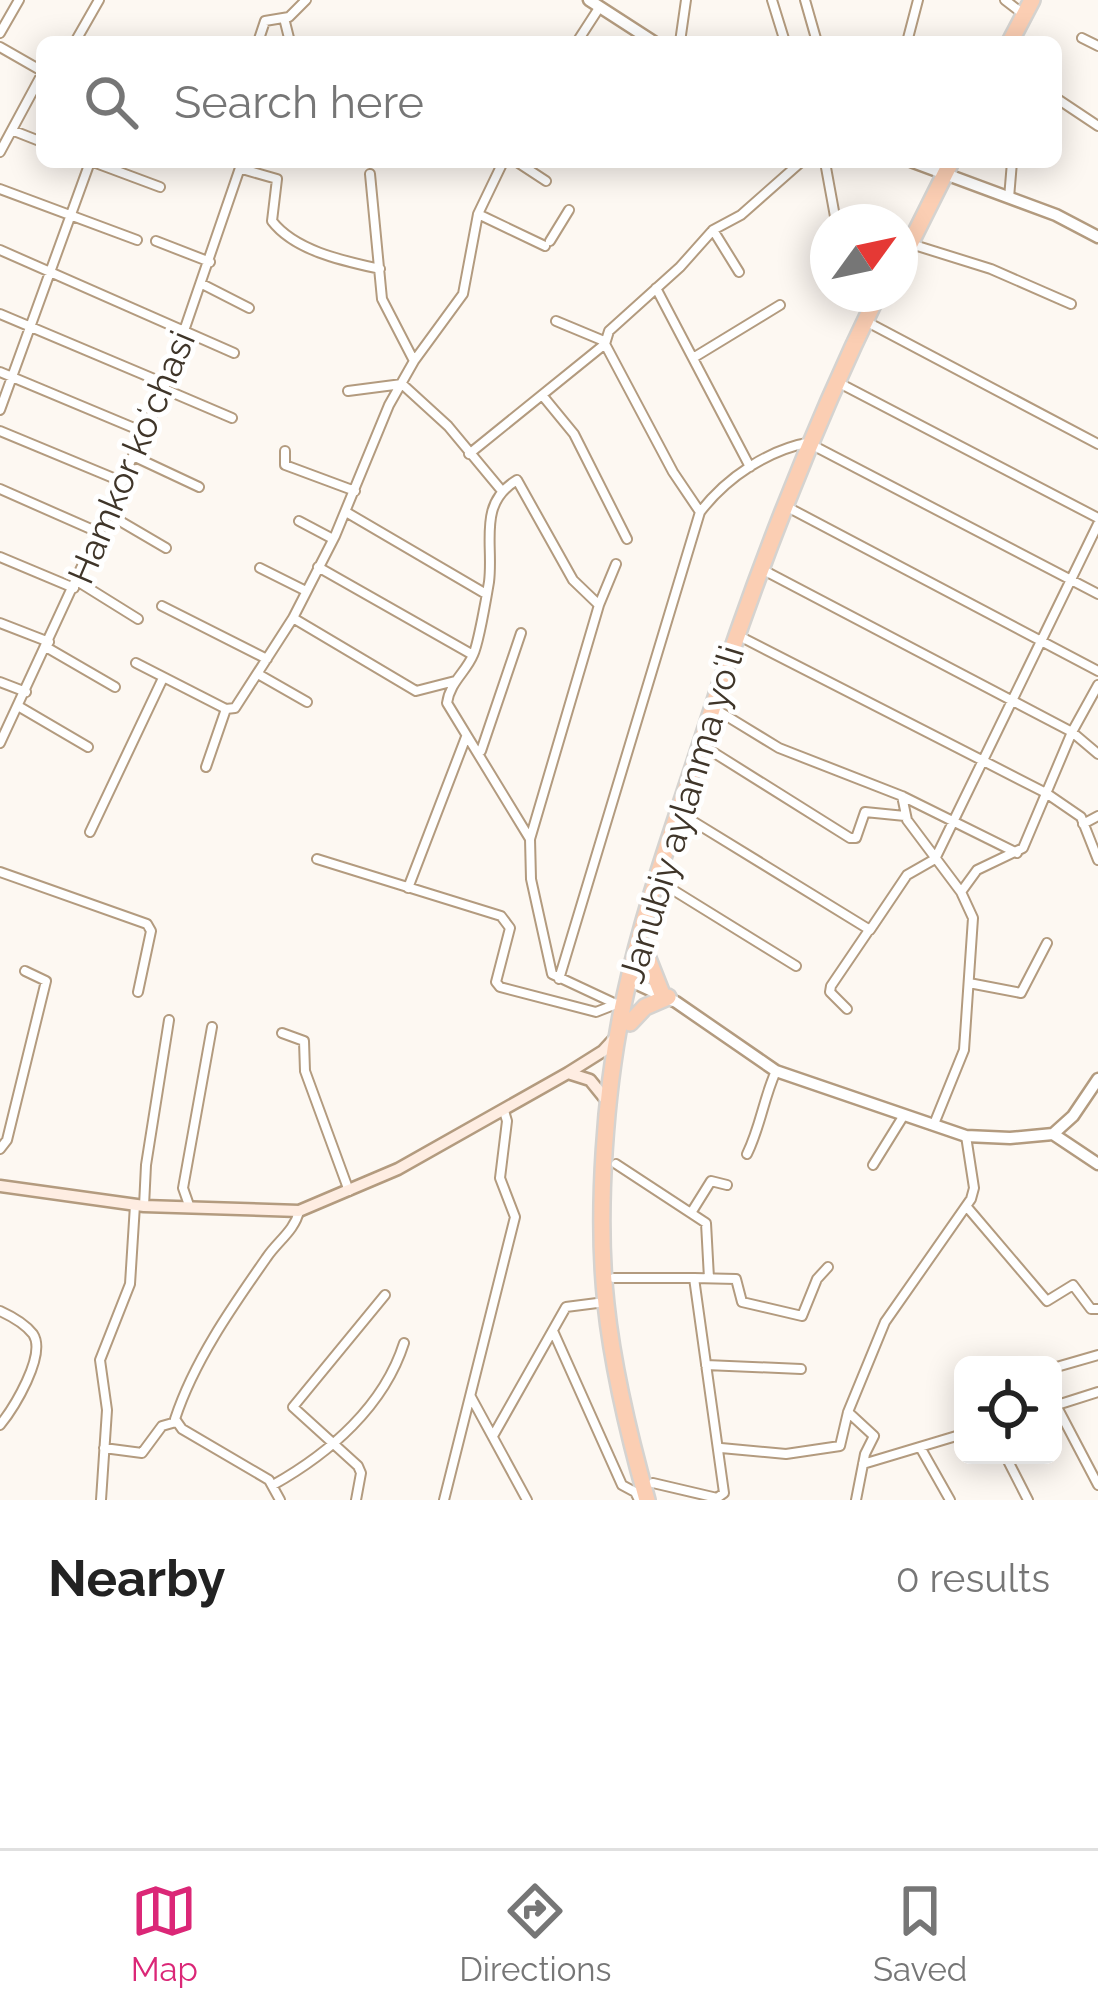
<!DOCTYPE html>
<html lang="en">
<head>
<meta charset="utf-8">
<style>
	:root { --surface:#fff; --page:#f2f2f2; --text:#222; --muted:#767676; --line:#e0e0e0; --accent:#db2777 }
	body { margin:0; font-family:Raleway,sans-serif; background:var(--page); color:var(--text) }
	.controls { position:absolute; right:36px; bottom:36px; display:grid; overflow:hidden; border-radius:18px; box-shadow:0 6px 30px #0003 }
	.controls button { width:108px; height:108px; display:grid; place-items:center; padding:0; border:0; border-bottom:3px solid var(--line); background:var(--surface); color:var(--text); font:60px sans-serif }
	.compass { position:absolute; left:810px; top:204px; width:108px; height:108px; border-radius:50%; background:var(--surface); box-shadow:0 6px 30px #0003; rotate:57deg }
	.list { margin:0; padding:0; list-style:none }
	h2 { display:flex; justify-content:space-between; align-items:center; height:156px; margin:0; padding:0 48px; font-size:51px }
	h2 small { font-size:39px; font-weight:400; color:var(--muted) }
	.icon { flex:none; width:66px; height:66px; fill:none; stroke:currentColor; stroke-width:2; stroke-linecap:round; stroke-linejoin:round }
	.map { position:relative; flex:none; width:1098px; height:1500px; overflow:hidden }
	.search { position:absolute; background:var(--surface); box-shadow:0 6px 30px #0003; left:36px; right:36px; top:36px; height:132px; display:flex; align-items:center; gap:30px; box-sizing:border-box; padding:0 42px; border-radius:18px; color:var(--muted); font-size:45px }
	.sheet { height:348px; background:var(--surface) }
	nav { display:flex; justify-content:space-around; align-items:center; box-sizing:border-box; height:168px; border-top:3px solid var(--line); background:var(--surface); font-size:33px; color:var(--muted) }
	nav a { display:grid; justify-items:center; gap:6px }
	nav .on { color:var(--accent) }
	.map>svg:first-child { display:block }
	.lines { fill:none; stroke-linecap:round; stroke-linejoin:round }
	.minor-casing { stroke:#b39b7f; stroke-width:12 }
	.tertiary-casing { stroke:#b39b7f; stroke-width:15 }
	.secondary-casing { stroke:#b39b7f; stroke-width:15 }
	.trunk-casing { stroke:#d5d3d0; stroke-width:20 }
	.minor { stroke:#fff; stroke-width:8 }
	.tertiary { stroke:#fff; stroke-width:10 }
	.secondary { stroke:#feede2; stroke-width:10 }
	.trunk { stroke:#fbceb3; stroke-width:15 }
	.labels { text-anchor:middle; stroke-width:10; stroke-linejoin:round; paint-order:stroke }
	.street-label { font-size:36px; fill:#3f3529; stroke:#fff }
</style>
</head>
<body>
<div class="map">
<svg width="1098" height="1500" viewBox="0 0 1098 1500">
	<rect width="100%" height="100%" fill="#fdf8f2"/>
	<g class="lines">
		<g class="minor-casing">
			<path id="minor" d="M772,0L785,42
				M805,0L817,42
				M1005,0L1018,10
				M284,18L290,42
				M0,33L19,0
				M1082,38L1098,46
				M75,42L99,0
				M258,42L265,21L289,17L306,0
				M577,42L599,8
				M680,42L686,0
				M907,42L918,0
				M0,47L42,71
				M1056,98L1098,126
				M14,131L42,142
				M0,152L42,74
				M93,162L160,187
				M517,162L546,181
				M825,162L836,222
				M242,169L277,179L272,221C295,251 344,261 380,269
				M370,174L382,299L413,359
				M0,189L137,240
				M1009,198L1012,162
				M478,214L545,246
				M713,230L739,272
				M156,241L210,262
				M550,241L569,210
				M911,244L991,269L1071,304
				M0,250L234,353
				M202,284L249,308
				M656,288L750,467
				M0,314L166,384
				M556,321L604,341
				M871,324L1098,444
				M693,358L780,305
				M0,372L146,433
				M843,385L1098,518
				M164,389L232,418
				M348,391L402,384L448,426L502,491
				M542,395L574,434L627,539
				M0,410L90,162
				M0,431L123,482
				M816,447L1098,594
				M285,451V465L355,491
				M469,454L605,344L609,331L680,267L713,230L741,215L801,162
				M135,457L199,487
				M0,489L100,533
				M791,509L1098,671
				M346,512L486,594
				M700,512C727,477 769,449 812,442
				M108,514L166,548
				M299,521L333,539
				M0,557L74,588
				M318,567L473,655
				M260,568L306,591
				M767,572L1072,732L1098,754
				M77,581L138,619
				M599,605L616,564
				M162,606L267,659
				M293,618L416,691L455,681
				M0,623L49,642
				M745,639L1046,793L1081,817L1098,860
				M46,647L115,687
				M136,663L226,709L235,708L293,618L335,536L389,405L414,361L463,294L478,214L503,162
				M258,674L307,702
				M0,682L26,692
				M18,706L88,747
				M720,712L779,748L902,796L1017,853
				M0,743L164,389L242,162
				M708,749L850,838H856L865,812L905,816
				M481,751L521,633
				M206,767L226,709
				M902,796L907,820L961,892L973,918L964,1050L934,1124
				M686,817L870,930L907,875L935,859L1098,524
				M1083,824L1098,816
				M90,832L163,678
				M530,839L447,703C450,682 466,672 473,655C478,645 487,594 489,582C494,543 477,504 517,480L573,580L599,605L530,839L531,879L552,974L616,1004
				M317,859L501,916L510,928L496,982L500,987L596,1012L619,1003
				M0,872L147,924L151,931L138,992
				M665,885L796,966
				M408,888L466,737
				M961,892L977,870L1023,848L1072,732L1098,685
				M559,979L700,512L673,472L605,344
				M969,983L1021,993L1047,943
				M847,1009L830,992L831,986L869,930
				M282,1033L304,1041L305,1071L349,1191
				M0,1149L7,1140L46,981L25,971
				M747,1154C761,1125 763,1100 776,1071
				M616,1164L706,1223L709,1278
				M873,1165L904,1115
				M144,1206L146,1165L169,1020
				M967,1207L1047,1301L1073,1285L1091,1309H1098
				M190,1208L183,1188L212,1027
				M691,1213L711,1181L727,1185
				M614,1278H694L724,1493L717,1498L653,1483
				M694,1278L736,1279L742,1302L802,1316L817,1279L828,1267
				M0,1311C11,1316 25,1324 33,1334C47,1355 13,1409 0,1425
				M553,1331L622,1485L635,1492L639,1500
				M706,1365L801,1369
				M1053,1368L1098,1355
				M471,1397L527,1500
				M1056,1405L1098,1485
				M1054,1406L1098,1392
				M848,1412L874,1436L865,1454L856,1500
				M493,1436L566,1307L605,1302
				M920,1447L950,1500
				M104,1448L142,1453L162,1426L176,1422
				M721,1448L786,1454L840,1446L848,1412L885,1322L971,1199L974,1188L966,1136
				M1005,1455L1028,1500
				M863,1464L963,1434
				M273,1485C330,1453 384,1406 404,1343
				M101,1500L107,1410L100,1360L130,1284L135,1205
				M280,1500L269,1480L182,1429L175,1419C194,1361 232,1307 267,1257C278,1241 295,1230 299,1211
				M356,1500L361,1473L358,1466L293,1407L385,1295
				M444,1500L515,1217L500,1178L507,1121L504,1111"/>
		</g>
		<g class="tertiary-casing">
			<path id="tertiary" d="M589,0L654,42
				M913,162L1056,215L1098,237
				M637,984L676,1002L776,1071L966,1136L1010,1138L1053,1134L1073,1116L1098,1079
				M1053,1134L1098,1164"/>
		</g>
		<g class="secondary-casing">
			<path id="secondary" d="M568,1073L590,1080L607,1101
				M0,1186L144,1206L299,1211L398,1169L568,1073L603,1051L615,1038"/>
		</g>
		<g class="trunk-casing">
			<path id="trunk" d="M1010,42L1032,0
				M900,264L951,162
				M645,951L662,994
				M630,1023L645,1007L668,997
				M647,1500C629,1436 613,1370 606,1304C596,1213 605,1086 625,996C644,907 676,821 704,734C752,584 809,436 878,294"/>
		</g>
		<use href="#minor" class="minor"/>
		<use href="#tertiary" class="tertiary"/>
		<use href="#secondary" class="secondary"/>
		<use href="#trunk" class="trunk"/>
	</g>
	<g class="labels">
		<g class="street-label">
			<text transform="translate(131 457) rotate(-67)" y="13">Hamkor koʻchasi</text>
			<text transform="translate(681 814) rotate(-73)" y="13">Janubiy aylanma yoʻli</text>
		</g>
	</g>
</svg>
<div class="controls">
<button><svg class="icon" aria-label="locate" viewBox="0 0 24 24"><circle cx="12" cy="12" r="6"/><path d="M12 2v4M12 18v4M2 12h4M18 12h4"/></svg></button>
</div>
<svg class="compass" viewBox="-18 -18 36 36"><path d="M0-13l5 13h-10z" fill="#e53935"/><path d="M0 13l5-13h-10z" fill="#767676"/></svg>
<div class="search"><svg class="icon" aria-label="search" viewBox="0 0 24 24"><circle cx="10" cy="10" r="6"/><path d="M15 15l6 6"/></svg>Search here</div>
</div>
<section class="sheet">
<h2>Nearby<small>0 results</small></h2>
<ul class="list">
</ul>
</section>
<nav>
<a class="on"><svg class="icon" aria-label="map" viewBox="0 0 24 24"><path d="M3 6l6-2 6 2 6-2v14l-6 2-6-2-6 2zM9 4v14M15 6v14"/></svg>Map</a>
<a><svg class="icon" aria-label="directions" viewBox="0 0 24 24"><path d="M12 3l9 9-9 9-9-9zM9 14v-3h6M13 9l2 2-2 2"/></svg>Directions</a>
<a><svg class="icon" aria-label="saved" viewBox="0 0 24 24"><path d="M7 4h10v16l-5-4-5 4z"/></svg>Saved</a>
</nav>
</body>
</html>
